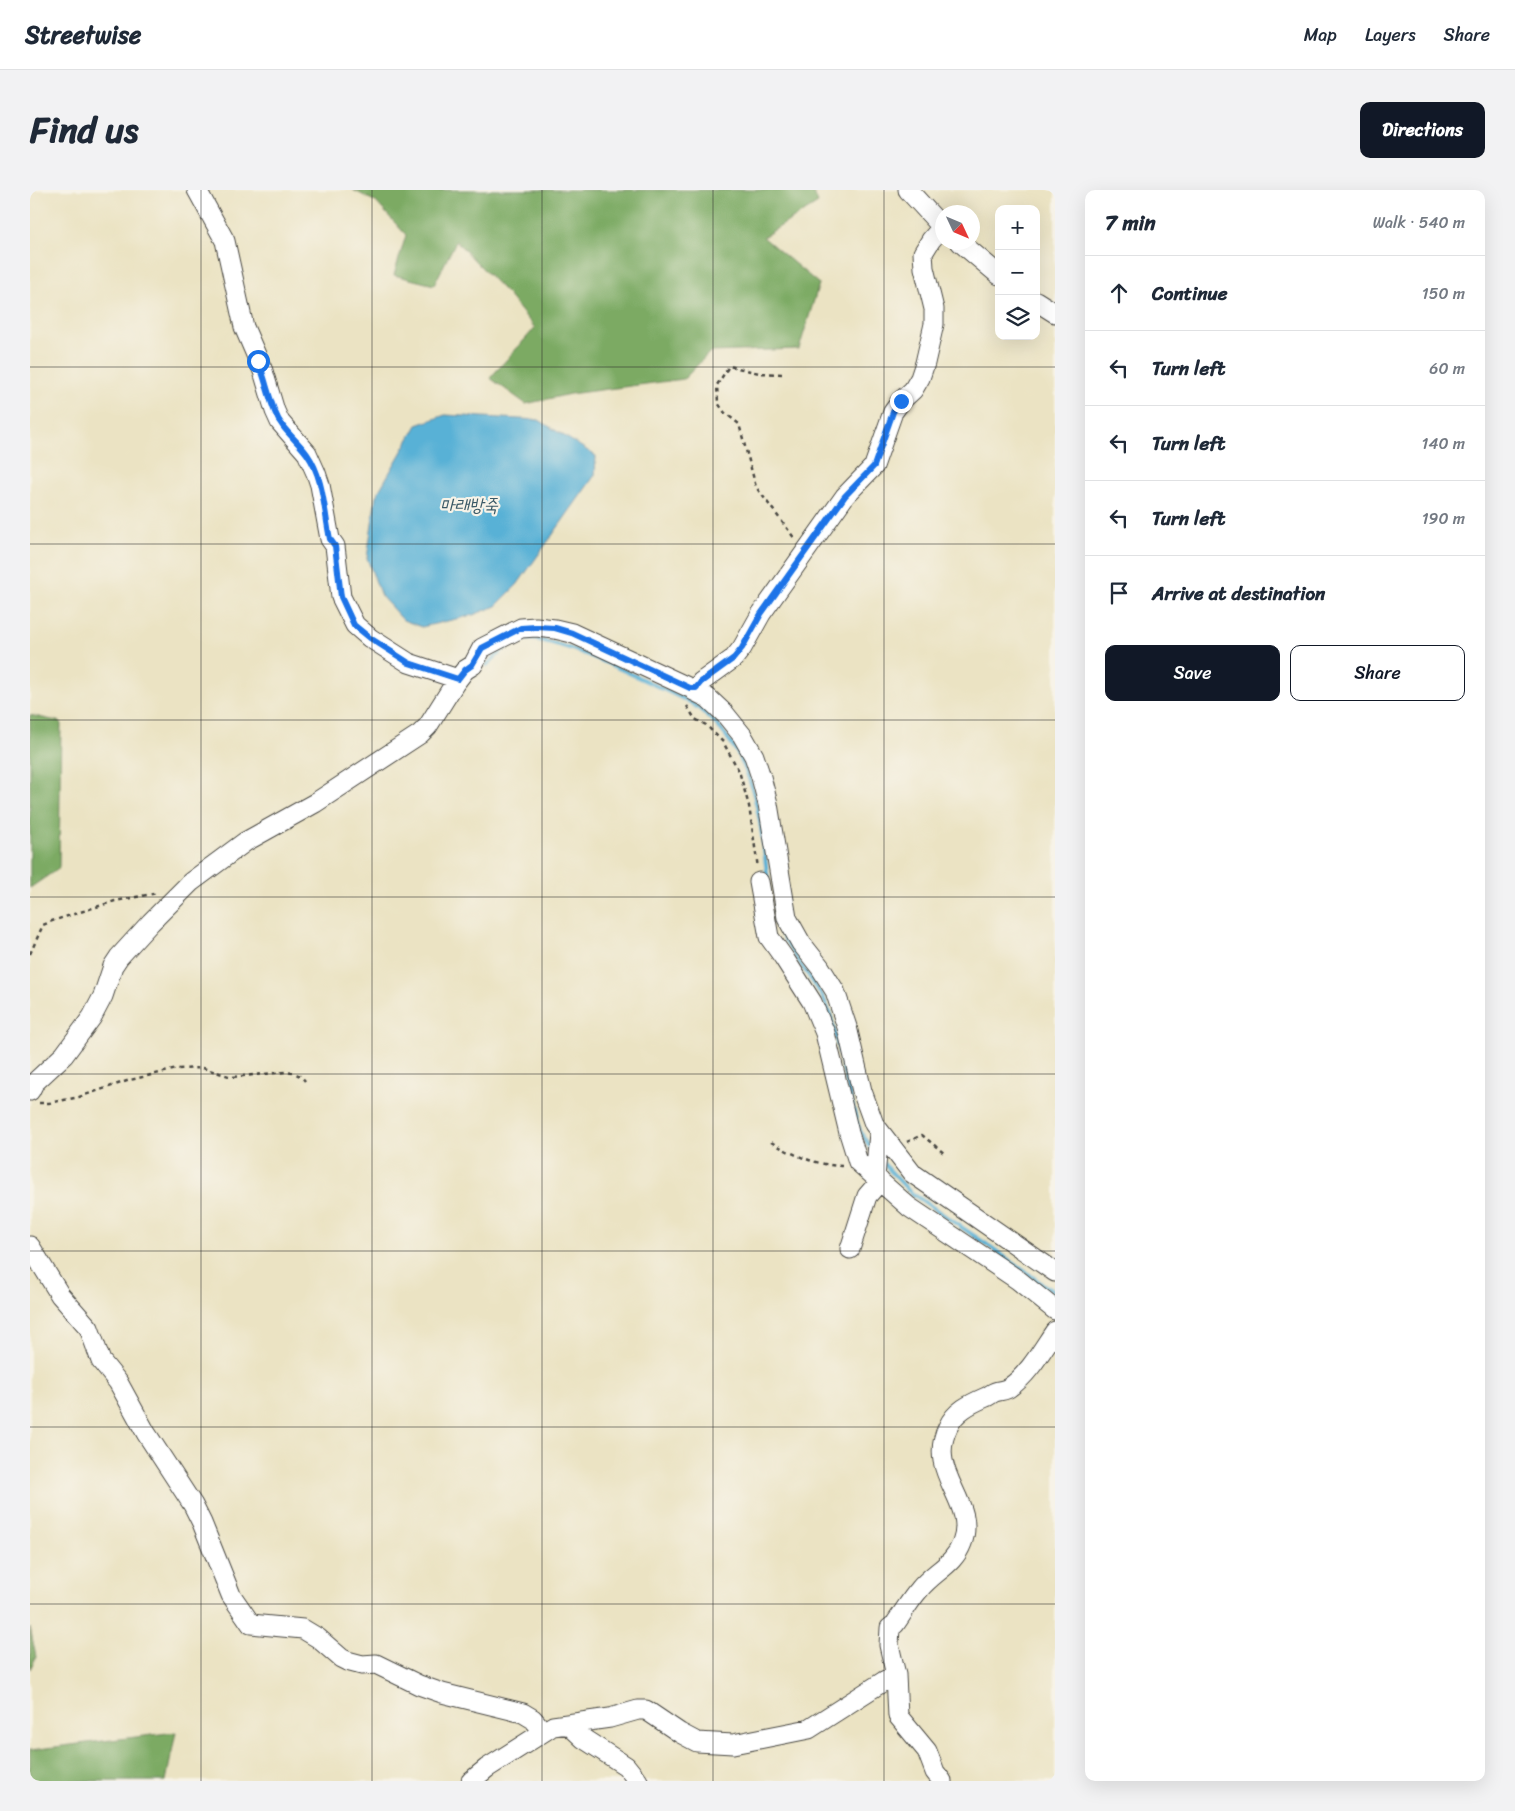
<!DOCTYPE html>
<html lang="en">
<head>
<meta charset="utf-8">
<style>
	:root { --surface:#fff; --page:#f2f2f3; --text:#1f2937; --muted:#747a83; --line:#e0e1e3; --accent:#111827 }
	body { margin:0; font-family:Sriracha,"Poor Story",sans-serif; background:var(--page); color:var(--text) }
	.controls { position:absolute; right:15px; top:15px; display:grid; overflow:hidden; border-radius:10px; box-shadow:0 5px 20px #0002 }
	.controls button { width:45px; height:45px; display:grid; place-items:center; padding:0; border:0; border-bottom:1px solid var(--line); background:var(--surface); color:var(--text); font:25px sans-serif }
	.compass { position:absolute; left:905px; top:15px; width:45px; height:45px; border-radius:50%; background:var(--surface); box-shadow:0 5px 20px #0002; rotate:134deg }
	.stop { position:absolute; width:15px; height:15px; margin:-11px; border:4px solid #1a73e8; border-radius:50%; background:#fff }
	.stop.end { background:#1a73e8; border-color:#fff; box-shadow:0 1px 5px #0008 }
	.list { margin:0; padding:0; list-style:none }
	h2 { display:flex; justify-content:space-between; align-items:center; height:65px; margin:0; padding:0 20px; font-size:21px }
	h2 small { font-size:16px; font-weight:400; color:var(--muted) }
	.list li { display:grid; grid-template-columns:32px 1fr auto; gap:15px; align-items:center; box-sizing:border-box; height:75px; padding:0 20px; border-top:1px solid var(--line) }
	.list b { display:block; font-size:19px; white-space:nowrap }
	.list em { font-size:16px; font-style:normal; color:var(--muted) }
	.actions { display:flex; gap:10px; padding:15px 20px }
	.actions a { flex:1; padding:11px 0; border:1px solid var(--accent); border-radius:10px; text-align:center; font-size:18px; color:var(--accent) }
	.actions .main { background:var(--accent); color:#fff }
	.icon { flex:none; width:28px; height:28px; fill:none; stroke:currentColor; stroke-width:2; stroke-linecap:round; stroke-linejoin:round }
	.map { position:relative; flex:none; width:1025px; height:1591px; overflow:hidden; border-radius:10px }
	header { display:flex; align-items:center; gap:30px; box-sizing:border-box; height:70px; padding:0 25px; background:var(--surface); border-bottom:1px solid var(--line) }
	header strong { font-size:24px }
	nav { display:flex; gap:28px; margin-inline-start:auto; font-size:18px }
	.intro { display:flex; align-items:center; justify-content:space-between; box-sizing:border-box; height:120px; padding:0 30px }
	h1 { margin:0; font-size:35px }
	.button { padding:12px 22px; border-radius:10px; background:var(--accent); color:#fff; font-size:18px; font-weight:700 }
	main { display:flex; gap:30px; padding:0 30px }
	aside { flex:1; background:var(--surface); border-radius:10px; box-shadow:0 5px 20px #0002 }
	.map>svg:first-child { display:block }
	.forest { fill:#7baa63; stroke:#536a47 }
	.water { fill:#59b1d6; stroke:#426e80 }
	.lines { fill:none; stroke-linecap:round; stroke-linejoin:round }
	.stream { stroke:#59b1d6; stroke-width:4 }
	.minor-casing { stroke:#484742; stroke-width:21 }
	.path { stroke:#484742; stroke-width:2.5; stroke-dasharray:4 4; stroke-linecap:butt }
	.minor { stroke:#fff; stroke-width:19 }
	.route { stroke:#1a73e8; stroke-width:6 }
	.grid { fill:none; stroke:#2b2b2b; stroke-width:1; stroke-opacity:0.55 }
	.labels { text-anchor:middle; stroke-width:4.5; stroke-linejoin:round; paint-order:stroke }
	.water-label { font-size:18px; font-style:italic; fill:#3b5a67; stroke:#f7f3e8 }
</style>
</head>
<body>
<header>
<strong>Streetwise</strong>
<nav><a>Map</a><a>Layers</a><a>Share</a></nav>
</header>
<div class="intro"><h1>Find us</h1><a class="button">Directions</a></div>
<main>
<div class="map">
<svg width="1025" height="1591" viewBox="0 0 1025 1591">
	<rect width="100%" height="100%" fill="#f7f3e8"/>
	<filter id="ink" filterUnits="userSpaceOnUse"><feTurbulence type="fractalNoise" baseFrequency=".02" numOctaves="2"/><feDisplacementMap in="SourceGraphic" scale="10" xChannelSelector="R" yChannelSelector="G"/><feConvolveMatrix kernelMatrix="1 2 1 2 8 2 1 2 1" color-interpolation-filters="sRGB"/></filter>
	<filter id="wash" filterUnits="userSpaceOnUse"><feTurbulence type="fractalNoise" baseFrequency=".0096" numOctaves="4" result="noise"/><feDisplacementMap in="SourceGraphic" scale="20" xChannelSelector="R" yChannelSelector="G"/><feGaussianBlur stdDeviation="1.12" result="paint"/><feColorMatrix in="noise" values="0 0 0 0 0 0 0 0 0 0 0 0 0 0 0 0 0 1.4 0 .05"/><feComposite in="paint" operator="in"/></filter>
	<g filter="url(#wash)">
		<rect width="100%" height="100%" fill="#ebe3c3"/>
		<path class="forest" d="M323,0H783L788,13L733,47L789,94L769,159L680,162L654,189L540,204L496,214L460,188L505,138L478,105L426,51L404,95L364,85L376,45L346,12Z
			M0,525L31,532L29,678L0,698Z
			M0,1437L6,1467L0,1479Z
			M146,1542L136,1591H0V1560Z"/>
		<path class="water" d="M415,225L509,230L566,266L565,285L487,395L466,416L443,425L392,437L373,430L351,406L337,368L346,306L387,235Z"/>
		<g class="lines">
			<path class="stream" d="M457,475C467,466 478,452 491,450C526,443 625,496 660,512C725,556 729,620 738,691
				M745,732L759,757L793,807L800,824L826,930L831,943L842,960
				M853,973L880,1002L962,1058L1025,1103"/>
		</g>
	</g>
	<g filter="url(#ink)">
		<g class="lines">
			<g class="minor-casing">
				<path id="minor" d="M167,0L195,51L214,137L233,181L245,221L250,232L277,263L286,283L290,295L300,349L305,356L311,407L325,435L340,448L379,473L428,489
					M878,0L912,37
					M930,52L969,85
					M1006,111L1025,123
					M666,498L671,492L704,468L712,458L731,424L815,306L844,276L863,222L871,211L883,200L890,188L895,173L904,134V119L894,78L893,63L901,50L912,37
					M729,692L739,747L754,768L782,812L795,843L819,943L828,972L879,1017L988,1090L1025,1120
					M0,901L4,893L34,865L62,827L73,806L83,776L89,767L121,732L161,692L215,652L285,613L390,544L398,536L425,493L435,480L443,475L452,458L491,438L506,437L525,439L542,443L660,498H666L664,501L678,508L695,524L712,545L724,566L731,587L738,614L757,728L771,753L790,777L805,801L817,837L832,901L844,934L882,983L1025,1082
					M845,987L849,943
					M0,1056L30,1105L59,1138L71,1171L88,1192L116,1243L163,1315L172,1333L201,1405L221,1434L273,1439L288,1448L311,1468L317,1471L332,1475L346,1474L389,1495L412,1503L493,1523L503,1529L513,1541
					M820,1059L837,1006L850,991
					M538,1534L554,1549L596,1576L608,1591
					M441,1591L457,1578L523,1536L580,1528L608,1520H616L650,1543L667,1552L703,1554L779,1539L854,1491L866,1485
					M912,1591L905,1582L897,1561L868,1526L866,1485L859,1455L860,1438L865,1434C873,1423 880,1410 889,1400C903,1382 924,1375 932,1353C948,1311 895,1284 918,1237C925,1221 940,1214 956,1207C959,1206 962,1203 965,1202C971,1200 975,1201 980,1197C999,1184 1012,1160 1025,1141"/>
			</g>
			<path class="path" d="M752,184L729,183L699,176L687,195L688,213L695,223L709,234L726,297L765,349
				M657,516L665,529L676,535L693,552L709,581L719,616L728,678
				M0,764L13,735L22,731L85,711L128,703
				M9,913H19L49,907L100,890L147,879L173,878L202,887L256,882C264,883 270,884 275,891
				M741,952C763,965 786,975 812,976
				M877,952L892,945L915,964"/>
			<use href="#minor" class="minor"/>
		</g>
	</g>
	<g class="lines" filter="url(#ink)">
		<path class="route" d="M228,171C235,187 238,205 245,222C251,239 267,250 277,264C294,288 294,321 300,349L305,356L311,407L324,435L340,448L379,473L428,489L435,480L442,475L452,458L491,438L506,437L525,438L542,443L660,498H666L671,492L704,468L712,458L731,424L815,306L844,276L863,222L871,211"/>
	</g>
	<path class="grid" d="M171,0V1591M342,0V1591M512,0V1591M683,0V1591M854,0V1591M0,177H1025M0,354H1025M0,530H1025M0,707H1025M0,884H1025M0,1061H1025M0,1237H1025M0,1414H1025"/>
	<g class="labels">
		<g class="water-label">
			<text x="439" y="321">마래방죽</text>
		</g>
	</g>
</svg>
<div class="controls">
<button>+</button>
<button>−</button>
<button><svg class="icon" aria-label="layers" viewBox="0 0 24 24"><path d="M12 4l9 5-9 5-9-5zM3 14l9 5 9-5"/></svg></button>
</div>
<svg class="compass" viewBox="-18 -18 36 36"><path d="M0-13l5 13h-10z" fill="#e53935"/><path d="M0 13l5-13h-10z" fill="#747a83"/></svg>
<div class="stop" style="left:228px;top:171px"></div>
<div class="stop end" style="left:871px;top:211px"></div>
</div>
<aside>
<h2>7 min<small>Walk · 540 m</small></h2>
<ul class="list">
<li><svg class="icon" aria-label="ahead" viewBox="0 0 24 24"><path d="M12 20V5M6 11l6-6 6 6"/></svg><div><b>Continue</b></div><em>150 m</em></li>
<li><svg class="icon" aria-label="left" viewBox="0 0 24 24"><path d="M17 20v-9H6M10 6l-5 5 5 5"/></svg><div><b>Turn left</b></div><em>60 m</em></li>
<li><svg class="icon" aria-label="left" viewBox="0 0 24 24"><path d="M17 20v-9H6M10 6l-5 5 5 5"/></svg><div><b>Turn left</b></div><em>140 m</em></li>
<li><svg class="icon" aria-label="left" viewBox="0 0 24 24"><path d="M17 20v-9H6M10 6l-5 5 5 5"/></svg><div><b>Turn left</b></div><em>190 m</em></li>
<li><svg class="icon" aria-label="arrive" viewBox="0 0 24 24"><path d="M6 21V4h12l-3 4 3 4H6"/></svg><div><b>Arrive at destination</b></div></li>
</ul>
<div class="actions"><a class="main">Save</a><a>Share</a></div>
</aside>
</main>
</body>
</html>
